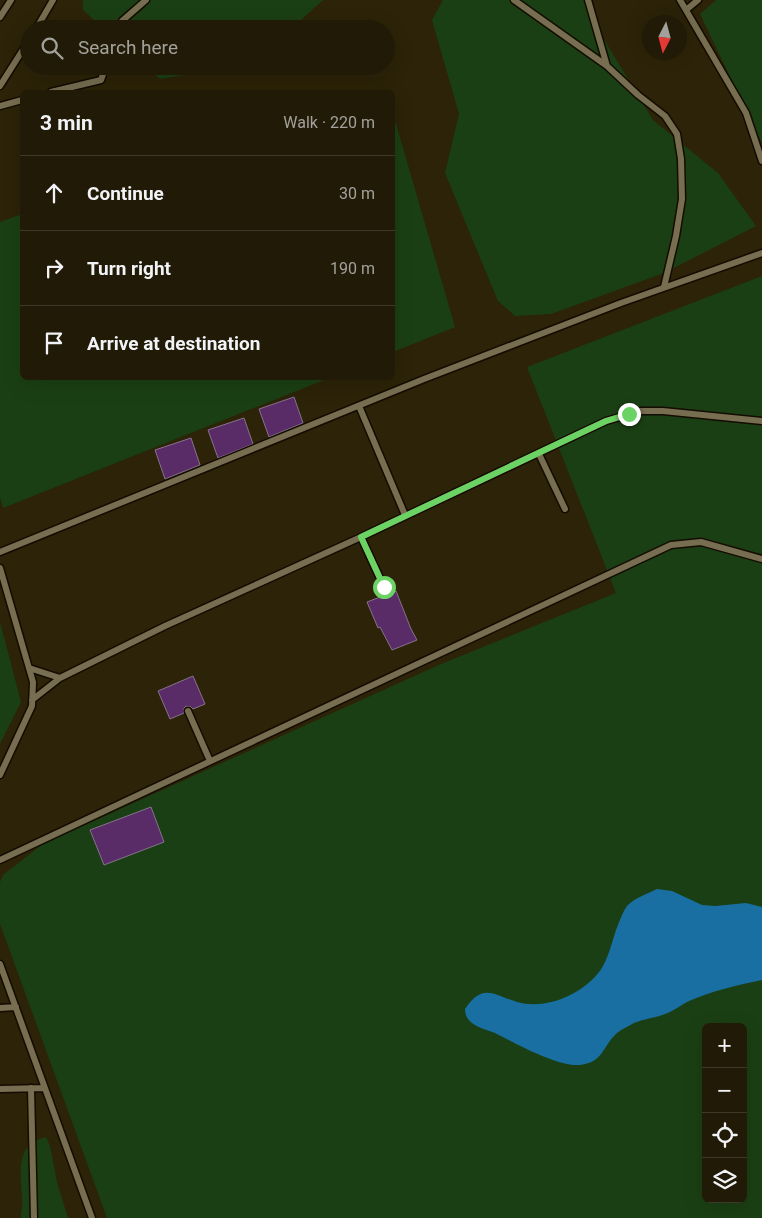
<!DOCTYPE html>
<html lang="en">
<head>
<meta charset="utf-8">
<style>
	:root { --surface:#211a06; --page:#292310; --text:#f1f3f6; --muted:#a2a19b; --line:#3e3828 }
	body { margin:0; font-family:Roboto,sans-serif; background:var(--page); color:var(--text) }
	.controls { position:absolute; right:15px; bottom:15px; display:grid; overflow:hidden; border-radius:8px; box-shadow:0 5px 20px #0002 }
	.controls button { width:45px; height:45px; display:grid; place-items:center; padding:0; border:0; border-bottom:1px solid var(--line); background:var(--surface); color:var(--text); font:25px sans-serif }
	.compass { position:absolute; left:642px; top:15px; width:45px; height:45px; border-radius:50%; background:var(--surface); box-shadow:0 5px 20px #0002; rotate:186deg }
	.stop { position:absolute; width:15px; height:15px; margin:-11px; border:4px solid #6bd363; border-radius:50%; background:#fff }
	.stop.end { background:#6bd363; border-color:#fff; box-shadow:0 1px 5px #0008 }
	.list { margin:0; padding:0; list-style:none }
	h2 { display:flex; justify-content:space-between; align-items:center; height:65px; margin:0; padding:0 20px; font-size:21px }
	h2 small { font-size:16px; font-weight:400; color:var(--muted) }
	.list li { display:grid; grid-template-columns:32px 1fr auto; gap:15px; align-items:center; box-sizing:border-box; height:75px; padding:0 20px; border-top:1px solid var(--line) }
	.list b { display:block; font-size:19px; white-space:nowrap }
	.list em { font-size:16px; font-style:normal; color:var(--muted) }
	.icon { flex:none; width:28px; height:28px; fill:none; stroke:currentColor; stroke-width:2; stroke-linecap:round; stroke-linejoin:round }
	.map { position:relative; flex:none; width:762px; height:1218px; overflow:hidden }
	.search { position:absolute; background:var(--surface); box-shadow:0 5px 20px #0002; left:20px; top:20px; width:375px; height:55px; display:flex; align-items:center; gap:12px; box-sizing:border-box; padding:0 18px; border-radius:28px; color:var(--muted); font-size:19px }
	.panel { position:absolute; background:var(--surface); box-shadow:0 5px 20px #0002; left:20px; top:90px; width:375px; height:290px; border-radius:8px }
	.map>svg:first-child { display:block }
	.green { fill:#1b3f14; fill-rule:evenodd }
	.water { fill:#196fa1 }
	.building { fill:#592b67; stroke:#86738c }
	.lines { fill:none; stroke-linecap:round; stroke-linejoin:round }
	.service-casing { stroke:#140c00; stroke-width:9 }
	.service { stroke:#776d50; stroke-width:6 }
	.route { stroke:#6bd363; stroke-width:6 }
</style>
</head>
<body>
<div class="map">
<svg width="762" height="1218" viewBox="0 0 762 1218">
	<rect width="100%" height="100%" fill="#2c2308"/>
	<path class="green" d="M83,0H323L301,20L284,29H104L83,10Z
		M443,0H585L597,28L653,120L718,173L756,226L664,273L551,314L515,316L498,301L445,173L459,114L432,20Z
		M716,0H762V143L700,14Z
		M146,66H208L195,73L160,79Z
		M392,110L455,327L393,352H392Z
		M22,214V378H329L3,508L0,497V222Z
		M762,276V1218H107L0,924V882L3,875L43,844L441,664L616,593L527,367ZM706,1027H743V1199H706Z
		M0,622L21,702L0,744Z
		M46,1137L50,1146L57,1182L68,1218H21C21,1211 23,1204 22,1198C21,1173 14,1145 46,1137Z"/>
	<path class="water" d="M657,889L672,891L702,905L715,906L746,903L762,907V980C737,985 712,991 689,1001C681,1005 674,1011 665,1014C655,1018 642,1019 632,1024C627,1027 620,1030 616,1034C602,1047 604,1062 580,1065C558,1067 515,1043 495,1033C482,1028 465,1025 465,1009C483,982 494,995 517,1002C535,1007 556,1003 572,994C583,989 597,977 603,966C609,955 612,942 616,930C619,923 622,913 627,906C634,898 647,894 657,889Z"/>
	<path class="building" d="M294,397L303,423L269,437L259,409Z
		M244,418L253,444L218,458L208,430Z
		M191,438L200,465L165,479L155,450Z
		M396,591L411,629L417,640L392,650L380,627L378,628L367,602Z
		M193,676L205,704L193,709L191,707L186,706L184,708V713L170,719L158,691Z
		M151,807L164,842L104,865L90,830Z"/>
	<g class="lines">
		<g class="service-casing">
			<path id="service" d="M514,0L607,66L638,95L665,116L677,134L681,159L682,199L676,236L664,287
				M588,0L607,66
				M680,0L746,113L762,161
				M686,10L698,0
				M0,17L11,0
				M36,29L53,0
				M119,29L122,21L146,0
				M0,86L29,40
				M51,92L101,80L106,66
				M0,106L22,100
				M359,406L405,515
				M539,454L565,509
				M361,537L384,587
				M0,552L424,379L621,303L762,253
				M0,568L33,682L32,706L0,775
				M29,668L60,678L32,700
				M60,678L165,626L361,537L606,421L641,411H663L762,421
				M188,711L210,761
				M0,860L671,545L701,542L762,559
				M0,964L92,1218
				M0,1008L16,1007
				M31,1088L34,1218
				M0,1089L45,1088"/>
		</g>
		<use href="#service" class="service"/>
	</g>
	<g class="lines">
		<path class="route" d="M384,587L361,537L606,421L629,414"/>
	</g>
</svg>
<div class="controls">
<button>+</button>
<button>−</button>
<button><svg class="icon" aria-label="locate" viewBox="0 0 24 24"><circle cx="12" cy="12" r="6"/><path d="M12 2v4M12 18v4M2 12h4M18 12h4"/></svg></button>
<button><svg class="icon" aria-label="layers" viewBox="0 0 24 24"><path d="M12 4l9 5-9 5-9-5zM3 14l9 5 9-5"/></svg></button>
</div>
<svg class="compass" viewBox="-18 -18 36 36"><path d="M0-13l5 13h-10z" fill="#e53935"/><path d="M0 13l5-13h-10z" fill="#a2a19b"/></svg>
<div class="stop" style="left:384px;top:587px"></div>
<div class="stop end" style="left:629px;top:414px"></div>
<div class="search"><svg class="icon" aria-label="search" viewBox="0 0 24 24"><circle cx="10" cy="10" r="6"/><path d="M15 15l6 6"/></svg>Search here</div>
<section class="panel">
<h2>3 min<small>Walk · 220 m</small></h2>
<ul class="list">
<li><svg class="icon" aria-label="ahead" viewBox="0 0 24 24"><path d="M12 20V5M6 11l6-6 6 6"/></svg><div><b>Continue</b></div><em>30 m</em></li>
<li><svg class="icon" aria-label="right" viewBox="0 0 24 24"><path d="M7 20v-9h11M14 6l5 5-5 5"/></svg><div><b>Turn right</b></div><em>190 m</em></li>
<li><svg class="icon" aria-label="arrive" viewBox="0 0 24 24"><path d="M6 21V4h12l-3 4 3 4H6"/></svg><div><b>Arrive at destination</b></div></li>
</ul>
</section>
</div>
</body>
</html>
